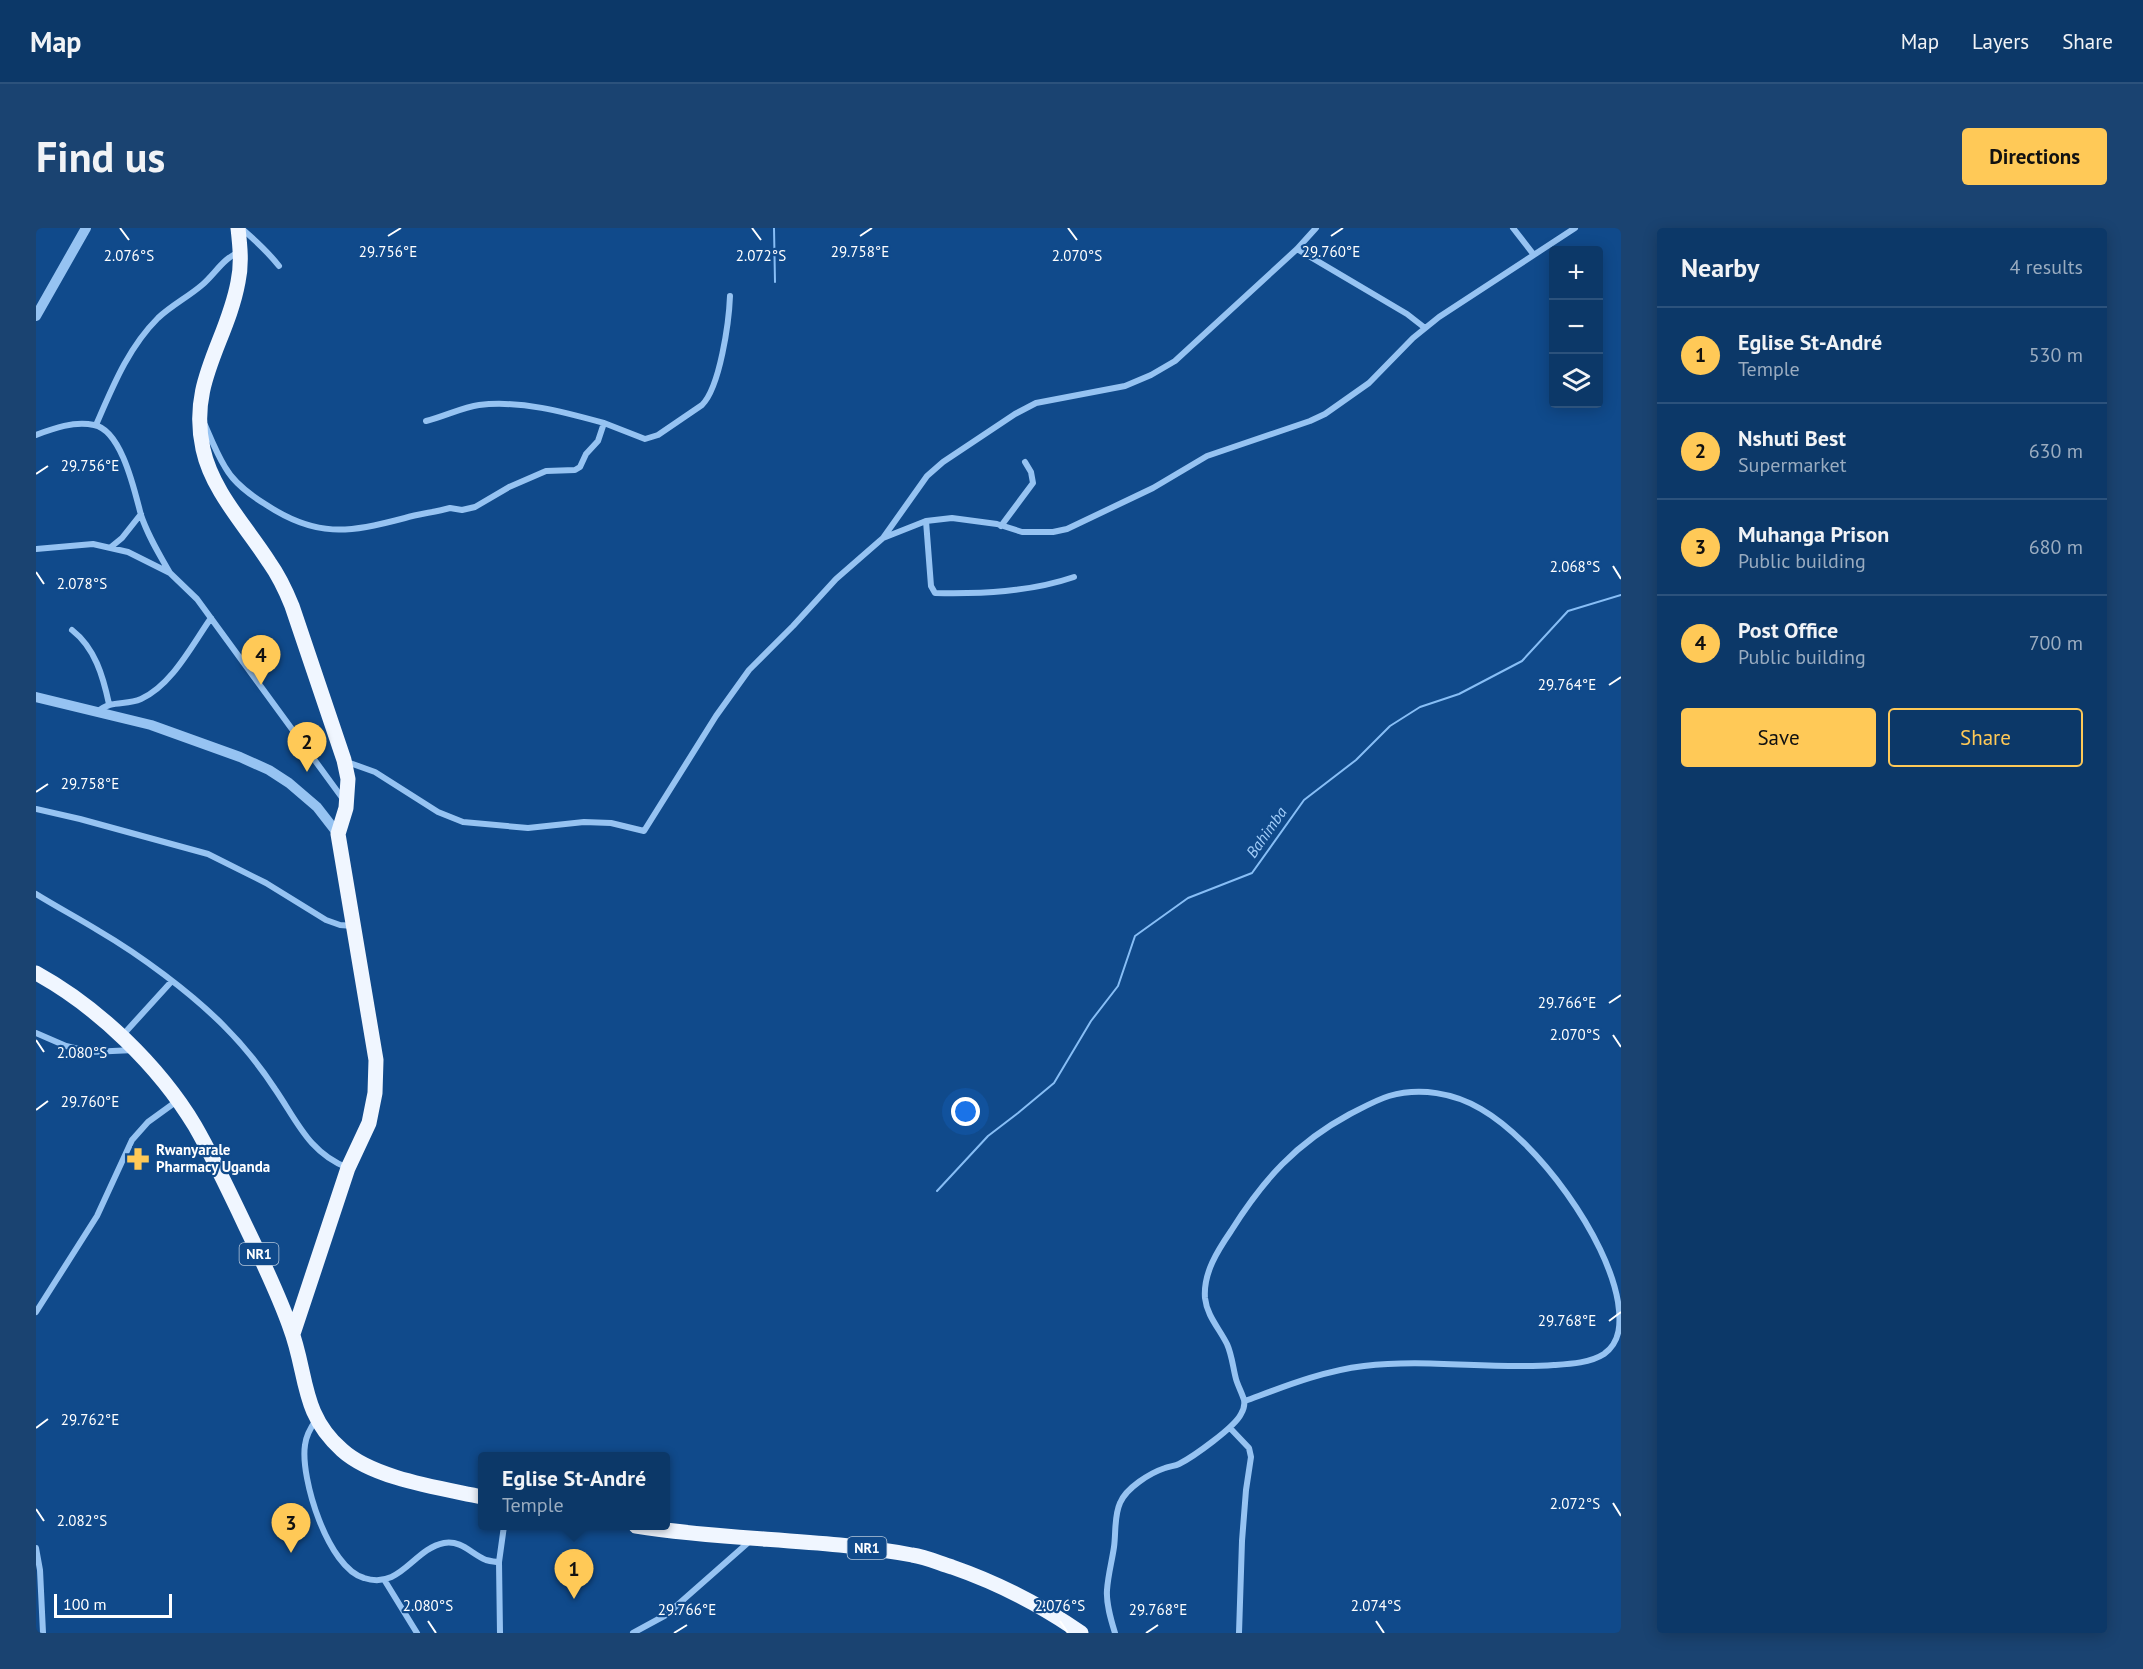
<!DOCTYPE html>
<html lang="en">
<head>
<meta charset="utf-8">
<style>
	:root { --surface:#0c3868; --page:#1a4371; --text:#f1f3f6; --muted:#9aacc0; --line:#2c527c; --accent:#ffc957 }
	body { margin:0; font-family:"PT Sans",sans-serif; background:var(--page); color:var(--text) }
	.controls { position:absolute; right:18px; top:18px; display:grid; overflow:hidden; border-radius:6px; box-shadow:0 3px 15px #0003 }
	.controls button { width:54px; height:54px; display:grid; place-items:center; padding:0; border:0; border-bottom:2px solid var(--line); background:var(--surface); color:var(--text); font:30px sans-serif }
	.scale { position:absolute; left:18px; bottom:15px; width:118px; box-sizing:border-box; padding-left:6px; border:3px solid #fff; border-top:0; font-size:16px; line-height:21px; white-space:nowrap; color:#fff; -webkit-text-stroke:4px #104a8b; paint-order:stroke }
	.you { position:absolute; left:930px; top:884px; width:21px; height:21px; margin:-15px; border:4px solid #fff; border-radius:50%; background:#1a73e8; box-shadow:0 0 0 9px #1a73e833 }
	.badge { display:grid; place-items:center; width:39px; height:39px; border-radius:50%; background:var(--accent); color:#111; font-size:20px; font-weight:700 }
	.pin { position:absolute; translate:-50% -50px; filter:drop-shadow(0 2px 3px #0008) }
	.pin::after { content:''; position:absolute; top:32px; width:21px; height:18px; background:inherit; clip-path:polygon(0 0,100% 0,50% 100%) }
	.popup { position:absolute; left:442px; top:1224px; width:192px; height:78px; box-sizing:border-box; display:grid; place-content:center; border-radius:6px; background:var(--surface); filter:drop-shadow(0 2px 4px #0005); font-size:20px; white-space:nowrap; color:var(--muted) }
	.popup b { font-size:22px; color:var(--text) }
	.popup::after { content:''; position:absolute; left:50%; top:100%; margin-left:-12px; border:12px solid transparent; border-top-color:var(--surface) }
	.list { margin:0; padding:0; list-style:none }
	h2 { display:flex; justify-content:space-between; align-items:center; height:78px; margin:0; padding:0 24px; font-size:26px }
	h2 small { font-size:20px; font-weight:400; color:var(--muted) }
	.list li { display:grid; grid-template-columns:39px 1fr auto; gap:18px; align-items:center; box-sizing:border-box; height:96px; padding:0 24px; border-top:2px solid var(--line) }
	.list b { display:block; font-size:22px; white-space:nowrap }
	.list p { margin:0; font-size:20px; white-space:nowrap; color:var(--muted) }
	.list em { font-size:20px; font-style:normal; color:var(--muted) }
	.actions { display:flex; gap:12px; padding:18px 24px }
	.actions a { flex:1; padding:14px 0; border:2px solid var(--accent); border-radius:6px; text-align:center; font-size:21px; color:var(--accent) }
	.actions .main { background:var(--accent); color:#111 }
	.icon { flex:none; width:33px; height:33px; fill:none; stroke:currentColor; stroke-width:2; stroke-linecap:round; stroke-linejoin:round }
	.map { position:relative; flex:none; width:1585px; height:1405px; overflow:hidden; border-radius:6px }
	header { display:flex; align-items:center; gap:36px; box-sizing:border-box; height:84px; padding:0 30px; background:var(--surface); border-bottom:2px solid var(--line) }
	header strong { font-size:28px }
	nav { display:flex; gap:33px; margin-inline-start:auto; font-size:21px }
	.intro { display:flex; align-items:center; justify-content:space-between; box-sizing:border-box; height:144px; padding:0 36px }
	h1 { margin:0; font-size:42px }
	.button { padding:15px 27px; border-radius:6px; background:var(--accent); color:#111; font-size:21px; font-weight:700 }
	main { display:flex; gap:36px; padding:0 36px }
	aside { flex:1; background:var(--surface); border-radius:6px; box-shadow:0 3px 15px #0003 }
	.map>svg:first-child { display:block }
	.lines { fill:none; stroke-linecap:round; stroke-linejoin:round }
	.stream { stroke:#87bef6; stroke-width:2 }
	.minor { stroke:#96c3f2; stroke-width:6 }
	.tertiary { stroke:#96c3f2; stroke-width:10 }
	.trunk { stroke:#f0f6ff; stroke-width:15 }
	.ticks { fill:none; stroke:#fff; stroke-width:2 }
	.labels { text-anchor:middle; stroke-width:4.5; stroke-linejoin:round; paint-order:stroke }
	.shield { fill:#104a8b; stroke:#b7c9dc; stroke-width:1.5 }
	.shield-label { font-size:14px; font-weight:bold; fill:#fff }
	.poi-label { font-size:15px; font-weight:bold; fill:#fff; stroke:#104a8b; text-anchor:start }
	.water-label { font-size:16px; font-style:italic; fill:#a2cdf9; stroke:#104a8b }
	.ticks-label { font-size:15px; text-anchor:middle; fill:#fff; stroke:#104a8b; stroke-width:4.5; stroke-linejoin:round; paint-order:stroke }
</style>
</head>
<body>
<header>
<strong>Map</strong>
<nav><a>Map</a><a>Layers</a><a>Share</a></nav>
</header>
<div class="intro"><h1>Find us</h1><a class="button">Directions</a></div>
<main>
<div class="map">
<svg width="1585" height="1405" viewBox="0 0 1585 1405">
	<rect width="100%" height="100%" fill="#104a8b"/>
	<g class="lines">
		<path class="stream" d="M738,0L739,54
			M901,963L952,908L982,885L1018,855L1055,793L1082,758L1099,708L1152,670L1216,645L1268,572L1320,532L1354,498L1384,479L1423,466L1486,433L1532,383L1585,367"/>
		<path class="minor" d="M205,0C219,12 232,24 243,38
			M1477,0L1498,27
			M1261,21L1371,86L1389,100
			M390,193C407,189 427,179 443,177C485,172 528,184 568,195
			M60,197C77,158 92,120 122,90C136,77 152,69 166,57C179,46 188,29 204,24
			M169,197C175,211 181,226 189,239C198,255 213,266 229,276C280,310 312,305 369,290C383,286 399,284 414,280L426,282L439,279L473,259L510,243L539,242L544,239L550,226L562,213L568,195L609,211L622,207L666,177C684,159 693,94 694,68
			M0,207C18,200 38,193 58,197C86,202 99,265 105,287C112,308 123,326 134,345
			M890,293L895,358L899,365C945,366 994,364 1038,349
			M965,298L997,255L995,244L989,234
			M847,310L891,248L907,234L979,186L1000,175L1089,158L1115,147L1139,133L1261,21L1280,0
			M75,319L86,310L105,286
			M0,321L57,316L92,324L134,345L161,371L307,571
			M36,402C59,420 67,448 73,476
			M61,484C76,471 89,478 105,471C136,457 156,417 175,390
			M311,534L339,544L402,584L427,594L492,600L548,594L575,595L608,603L680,488L713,442L757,398L800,351L847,310L890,293L916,290L961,296L986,304H1017L1031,301L1117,260L1171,228L1274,193L1289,186L1333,155L1377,110L1403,89L1539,0
			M0,581L44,591L172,626L230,655L290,692L304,697L317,698
			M0,666C21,679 42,690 63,703C104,727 154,764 187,797C206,816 224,838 239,861C261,893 273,925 312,940
			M0,805L30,818L55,824L98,822
			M85,809L135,754
			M0,1084L61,988L96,912L112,894L141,873
			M280,1192C275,1199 270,1208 269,1217C264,1250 292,1340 328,1350C365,1362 377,1321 408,1315C426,1312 435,1326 450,1332C454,1333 459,1334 463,1334
			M1194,1200L1213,1220L1215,1229L1210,1262L1206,1313L1203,1405
			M0,1320L4,1342L7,1405
			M349,1353L381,1405
			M464,1405L463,1334L468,1298
			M597,1405L630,1387L714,1313
			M1079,1405C1075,1392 1070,1376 1071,1362C1072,1347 1076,1333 1078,1319C1080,1305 1078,1288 1084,1275C1090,1260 1114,1245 1129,1240C1134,1238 1139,1238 1143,1236C1157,1229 1199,1199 1205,1186C1208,1181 1209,1177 1208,1172C1206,1165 1202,1158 1200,1151C1197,1140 1196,1127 1191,1116C1183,1100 1171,1088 1169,1070C1167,1045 1182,1022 1195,1003C1227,952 1260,915 1314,886C1326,880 1340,872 1353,868C1384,859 1418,865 1445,881C1502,914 1571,1009 1582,1074C1585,1094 1585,1114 1568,1126C1554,1135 1534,1136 1518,1137C1455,1142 1391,1130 1328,1138C1286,1143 1247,1159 1209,1173"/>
		<path class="tertiary" d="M0,88L50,0
			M0,469L115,497L204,529L233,542L253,555L281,579L302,606"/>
		<path class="trunk" d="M202,0C204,18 206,36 202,54C191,114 152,154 167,221C176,263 210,298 233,334C243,348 250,363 256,378L308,532L312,551L310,580L302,606L340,832L339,865L333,895L312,940L257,1106
			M0,745C62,779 123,838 159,898C178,931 194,965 210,999C226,1032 242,1065 254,1099C272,1146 264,1185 306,1222C338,1251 405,1260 446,1269
			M600,1298C692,1313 785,1310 876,1327C890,1329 903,1335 916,1339C962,1355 1005,1377 1045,1405"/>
	</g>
	<path class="ticks" d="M84,0L93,12M716,0L725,12M1032,0L1041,12M352,8L365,0M824,8L836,0M1295,8L1307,0M0,246L12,238M1577,338L1585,351M0,344L8,356M1573,457L1585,449M0,564L12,556M1573,775L1585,767M1577,807L1585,819M0,812L8,824M0,882L12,873M1573,1093L1585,1084M0,1200L12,1191M1577,1275L1585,1288M0,1281L8,1293M392,1393L400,1405M1024,1393L1032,1405M1340,1393L1348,1405M638,1405L651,1397M1110,1405L1122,1397"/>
	<defs>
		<g id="pharmacy-bare" transform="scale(1.8)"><path d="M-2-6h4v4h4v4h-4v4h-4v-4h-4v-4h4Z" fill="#ffc957" stroke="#104a8b" stroke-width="2.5" paint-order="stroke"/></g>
	</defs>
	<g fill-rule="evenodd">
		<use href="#pharmacy-bare" x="102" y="931"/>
	</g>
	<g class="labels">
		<g class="shield">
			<rect x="203.5" y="1015" width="39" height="22" rx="4.5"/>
			<rect x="811.5" y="1309" width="39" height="22" rx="4.5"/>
		</g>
		<g class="shield-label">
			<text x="223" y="1031">NR1</text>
			<text x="831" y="1325">NR1</text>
		</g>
		<g class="poi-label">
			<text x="120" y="927">Rwanyarale<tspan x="120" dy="17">Pharmacy Uganda</tspan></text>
		</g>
		<g class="water-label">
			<text transform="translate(1230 604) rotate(-55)" y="6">Bahimba</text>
		</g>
	</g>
	<g class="ticks-label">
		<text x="352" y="29">29.756°E</text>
		<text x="824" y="29">29.758°E</text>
		<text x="1295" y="29">29.760°E</text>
		<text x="93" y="33">2.076°S</text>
		<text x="725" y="33">2.072°S</text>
		<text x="1041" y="33">2.070°S</text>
		<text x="54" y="243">29.756°E</text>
		<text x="1539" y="344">2.068°S</text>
		<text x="46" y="361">2.078°S</text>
		<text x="1531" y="462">29.764°E</text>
		<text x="54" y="561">29.758°E</text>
		<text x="1531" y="780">29.766°E</text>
		<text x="1539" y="812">2.070°S</text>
		<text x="46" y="830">2.080°S</text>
		<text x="54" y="879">29.760°E</text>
		<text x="1531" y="1098">29.768°E</text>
		<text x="54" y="1197">29.762°E</text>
		<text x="1539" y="1281">2.072°S</text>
		<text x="46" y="1298">2.082°S</text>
		<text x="392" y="1383">2.080°S</text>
		<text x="1024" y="1383">2.076°S</text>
		<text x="1340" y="1383">2.074°S</text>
		<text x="651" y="1387">29.766°E</text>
		<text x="1122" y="1387">29.768°E</text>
	</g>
</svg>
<div class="controls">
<button>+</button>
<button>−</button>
<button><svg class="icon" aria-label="layers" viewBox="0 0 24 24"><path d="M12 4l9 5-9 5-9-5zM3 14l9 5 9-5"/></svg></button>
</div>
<div class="scale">100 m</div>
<div class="you"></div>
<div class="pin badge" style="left:538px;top:1371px">1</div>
<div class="popup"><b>Eglise St-André</b>Temple</div>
<div class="pin badge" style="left:271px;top:544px">2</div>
<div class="pin badge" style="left:255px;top:1325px">3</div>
<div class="pin badge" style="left:225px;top:457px">4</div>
</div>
<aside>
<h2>Nearby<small>4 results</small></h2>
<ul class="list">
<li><span class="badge">1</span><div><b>Eglise St-André</b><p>Temple</p></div><em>530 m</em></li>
<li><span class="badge">2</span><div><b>Nshuti Best</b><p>Supermarket</p></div><em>630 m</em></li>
<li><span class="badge">3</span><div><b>Muhanga Prison</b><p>Public building</p></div><em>680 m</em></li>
<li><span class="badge">4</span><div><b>Post Office</b><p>Public building</p></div><em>700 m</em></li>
</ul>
<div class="actions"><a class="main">Save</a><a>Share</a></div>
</aside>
</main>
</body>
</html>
